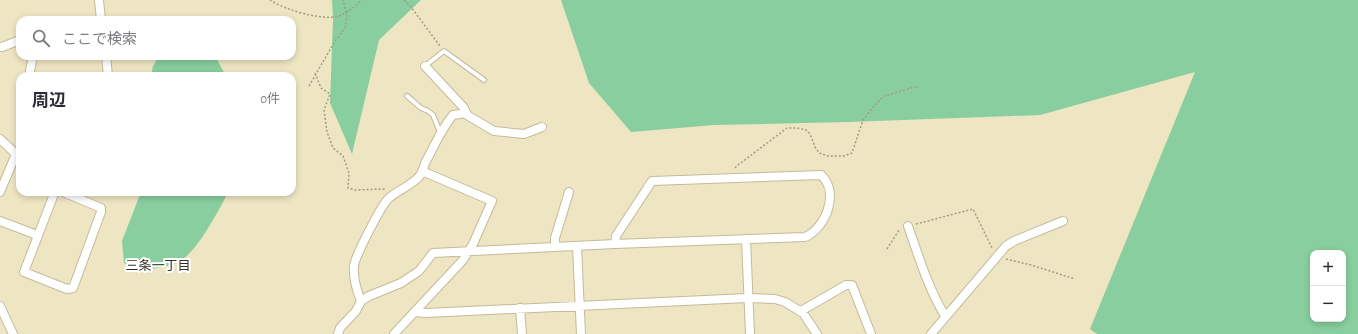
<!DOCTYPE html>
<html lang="ja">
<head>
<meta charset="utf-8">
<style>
	:root { --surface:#fff; --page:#f7f7f7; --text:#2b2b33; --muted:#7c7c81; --line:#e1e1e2 }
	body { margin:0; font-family:"Alegreya Sans","Noto Sans JP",sans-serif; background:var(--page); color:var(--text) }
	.controls { position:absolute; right:12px; bottom:12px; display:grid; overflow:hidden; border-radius:8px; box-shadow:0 2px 6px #0003 }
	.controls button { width:36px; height:36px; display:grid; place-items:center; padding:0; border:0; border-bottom:1px solid var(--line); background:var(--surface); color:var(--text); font:20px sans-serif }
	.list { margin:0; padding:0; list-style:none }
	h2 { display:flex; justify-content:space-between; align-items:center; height:52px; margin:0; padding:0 16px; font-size:17px }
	h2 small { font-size:13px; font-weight:400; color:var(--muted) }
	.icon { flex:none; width:22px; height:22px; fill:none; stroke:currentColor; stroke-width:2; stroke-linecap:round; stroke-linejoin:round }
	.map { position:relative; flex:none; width:1358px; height:334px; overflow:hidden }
	.search { position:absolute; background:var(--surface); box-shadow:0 2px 6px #0003; left:16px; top:16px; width:280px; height:44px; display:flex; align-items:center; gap:10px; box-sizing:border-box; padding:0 14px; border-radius:12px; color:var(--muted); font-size:15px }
	.panel { position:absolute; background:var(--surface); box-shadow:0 2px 6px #0003; left:16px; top:72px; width:280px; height:124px; border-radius:12px }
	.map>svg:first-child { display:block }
	.green { fill:#89ce9e; fill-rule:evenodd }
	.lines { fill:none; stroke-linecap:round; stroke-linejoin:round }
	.service-casing { stroke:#c4bb9a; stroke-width:6 }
	.minor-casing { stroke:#c4bb9a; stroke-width:10 }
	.path { stroke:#a29c82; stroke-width:1.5; stroke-dasharray:2 2; stroke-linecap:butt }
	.service { stroke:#fff; stroke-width:4 }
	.minor { stroke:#fff; stroke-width:8 }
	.labels { text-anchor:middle; stroke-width:4; stroke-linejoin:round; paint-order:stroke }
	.neighbourhood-label { font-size:13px; fill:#312e21; stroke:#fff }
</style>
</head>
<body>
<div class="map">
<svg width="1358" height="334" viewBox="0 0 1358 334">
	<rect width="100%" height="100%" fill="#eee5c3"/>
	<path class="green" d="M332,0H421L379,40L352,154L330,103L333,19Z
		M561,0H1358V334H1097L1090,329L1195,72L1040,115L849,122L714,125L631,132L589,83ZM1313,253H1343V319H1313Z
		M159,56H215L226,76H151L153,66Z
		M141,192H228C220,209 198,249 183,259C171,267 149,271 135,268C131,267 127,265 124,263L122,241Z"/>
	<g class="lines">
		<g class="service-casing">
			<path id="service" d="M425,66L444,51L484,80
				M407,96L421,108L428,111L433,115L440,132"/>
		</g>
		<g class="minor-casing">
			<path id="minor" d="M99,0L101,20
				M0,47H2L20,40
				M106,56L108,76
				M425,66L464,108L467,115L494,131L524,134L542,127
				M29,76L33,56
				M0,139L16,154L0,192
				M56,192L54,194L24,272L67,289L73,288L101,212V208L63,192
				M0,221L37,235
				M908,226C919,257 928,288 945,316
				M746,239L750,334
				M577,246L581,334
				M555,247V238L569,192
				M361,301C356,289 353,278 354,266C355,256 382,204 389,198C398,190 415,184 421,174C423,171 424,166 425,163C434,147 441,129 453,115L466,113
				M0,306L13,334
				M520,308L522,334
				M801,311L846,285H852L871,334
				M415,312L426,313L747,298L775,299L785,302L803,313L817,334
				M338,334L340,328L356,311L361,301L369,296L401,283L419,271L433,253L615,244L805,237C826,228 840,192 821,175L652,181L616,236L615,244
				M394,334L463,260L473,244L492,201L422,171
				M931,334L1006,246L1014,241L1063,221"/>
		</g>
		<path class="path" d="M270,0C285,10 322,21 339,16C348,13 355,6 362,0
			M404,0L411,7L440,46
			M315,73L321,88L330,94L324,110L327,132L333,148L343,156L349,173L348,188L355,190L385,189
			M309,86L335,41L345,28L347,16L343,0
			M735,168L738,165L787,128H797L806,130L810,134L815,147L819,153L828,156H844L852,153L863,120L874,106L884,96L911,88L919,87
			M916,224L973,209L992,248
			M887,249L899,230
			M1006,259L1031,265L1075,279"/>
		<use href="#service" class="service"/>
		<use href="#minor" class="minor"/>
	</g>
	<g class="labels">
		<g class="neighbourhood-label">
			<text x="158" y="270">三条一丁目</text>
		</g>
	</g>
</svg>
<div class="controls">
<button>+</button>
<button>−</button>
</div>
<div class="search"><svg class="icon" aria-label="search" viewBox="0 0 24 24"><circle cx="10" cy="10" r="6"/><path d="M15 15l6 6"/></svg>ここで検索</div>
<section class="panel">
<h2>周辺<small>0件</small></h2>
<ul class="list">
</ul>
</section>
</div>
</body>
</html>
